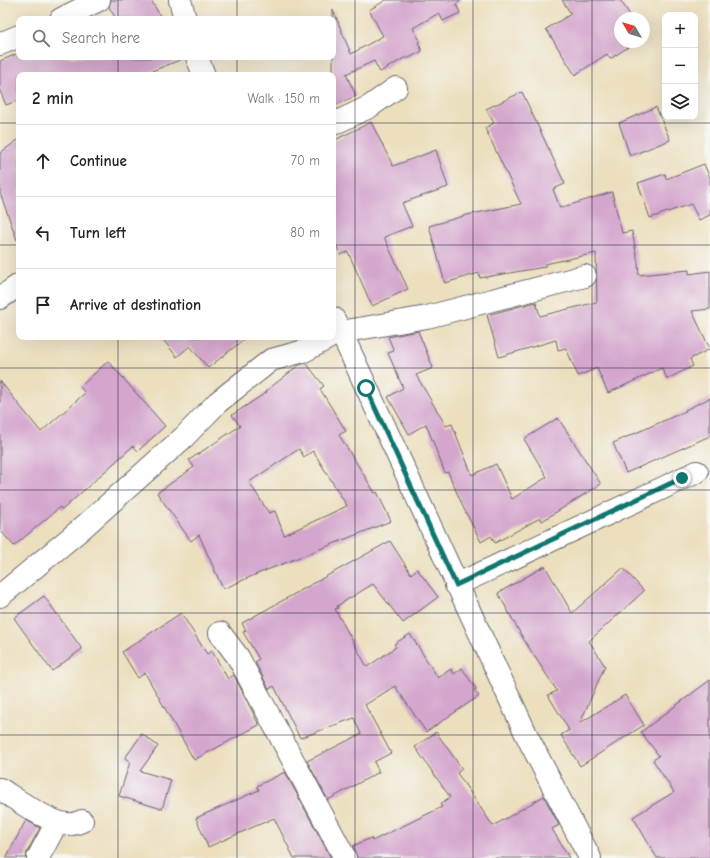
<!DOCTYPE html>
<html lang="en">
<head>
<meta charset="utf-8">
<style>
	:root { --surface:#fff; --page:#f6f6f6; --text:#222; --muted:#767676; --line:#e0e0e0 }
	body { margin:0; font-family:"Comic Neue",sans-serif; background:var(--page); color:var(--text) }
	.controls { position:absolute; right:12px; top:12px; display:grid; overflow:hidden; border-radius:8px; box-shadow:0 4px 16px #0002 }
	.controls button { width:36px; height:36px; display:grid; place-items:center; padding:0; border:0; border-bottom:1px solid var(--line); background:var(--surface); color:var(--text); font:20px sans-serif }
	.compass { position:absolute; left:614px; top:12px; width:36px; height:36px; border-radius:50%; background:var(--surface); box-shadow:0 4px 16px #0002; rotate:308deg }
	.stop { position:absolute; width:12px; height:12px; margin:-9px; border:3px solid #0f766e; border-radius:50%; background:#fff }
	.stop.end { background:#0f766e; border-color:#fff; box-shadow:0 1px 4px #0008 }
	.list { margin:0; padding:0; list-style:none }
	h2 { display:flex; justify-content:space-between; align-items:center; height:52px; margin:0; padding:0 16px; font-size:17px }
	h2 small { font-size:13px; font-weight:400; color:var(--muted) }
	.list li { display:grid; grid-template-columns:26px 1fr auto; gap:12px; align-items:center; box-sizing:border-box; height:72px; padding:0 16px; border-top:1px solid var(--line) }
	.list b { display:block; font-size:15px; white-space:nowrap }
	.list em { font-size:13px; font-style:normal; color:var(--muted) }
	.icon { flex:none; width:22px; height:22px; fill:none; stroke:currentColor; stroke-width:2; stroke-linecap:round; stroke-linejoin:round }
	.map { position:relative; flex:none; width:710px; height:858px; overflow:hidden }
	.search { position:absolute; background:var(--surface); box-shadow:0 4px 16px #0002; left:16px; top:16px; width:320px; height:44px; display:flex; align-items:center; gap:10px; box-sizing:border-box; padding:0 14px; border-radius:8px; color:var(--muted); font-size:15px }
	.panel { position:absolute; background:var(--surface); box-shadow:0 4px 16px #0002; left:16px; top:72px; width:320px; height:268px; border-radius:8px }
	.map>svg:first-child { display:block }
	.building { fill:#d4a6cd; fill-rule:evenodd }
	.lines { fill:none; stroke-linecap:round; stroke-linejoin:round }
	.minor-casing { stroke:#696469; stroke-width:24 }
	.minor { stroke:#fff; stroke-width:22 }
	.route { stroke:#0f766e; stroke-width:5 }
	.grid { fill:none; stroke:#22223b; stroke-width:1; stroke-opacity:0.55 }
</style>
</head>
<body>
<div class="map">
<svg width="710" height="858" viewBox="0 0 710 858">
	<rect width="100%" height="100%" fill="#f6f6f2"/>
	<filter id="ink" filterUnits="userSpaceOnUse"><feTurbulence type="fractalNoise" baseFrequency=".025" numOctaves="2"/><feDisplacementMap in="SourceGraphic" scale="8" xChannelSelector="R" yChannelSelector="G"/><feConvolveMatrix kernelMatrix="1 2 1 2 8 2 1 2 1" color-interpolation-filters="sRGB"/></filter>
	<filter id="wash" filterUnits="userSpaceOnUse"><feTurbulence type="fractalNoise" baseFrequency=".012" numOctaves="4" result="noise"/><feDisplacementMap in="SourceGraphic" scale="16" xChannelSelector="R" yChannelSelector="G"/><feGaussianBlur stdDeviation="0.9" result="paint"/><feColorMatrix in="noise" values="0 0 0 0 0 0 0 0 0 0 0 0 0 0 0 0 0 1.4 0 .05"/><feComposite in="paint" operator="in"/></filter>
	<g filter="url(#wash)">
		<rect width="100%" height="100%" fill="#ecdfbe"/>
		<g id="blocks">
			<path class="building" d="M111,0H151L162,19H116L109,7Z
				M386,0H462L456,4L460,13L443,21L439,13L413,28L420,41L418,42L422,51L407,59L406,57L380,72L374,61L346,74L356,96L333,106V10L351,54L383,36L369,10Z
				M562,0H620L632,18H620V42H636L610,59L607,54L575,75L546,29L571,14Z
				M19,53V57L185,58L142,75H19V100L6,105L0,91V61Z
				M522,92L565,184L553,189L560,208L612,192L622,233L632,231L638,263L639,275L689,270V274L710,271V309L692,311L710,349L690,359L693,366L667,379L662,368L608,393L597,368L578,376L566,348L558,350L556,340L499,357L487,315L536,302L540,316L597,302L596,253L545,264V267L480,278L479,273L445,283L429,226L467,215L521,204L485,128L494,123L486,109Z
				M656,107L670,140L630,156L619,123Z
				M371,122L393,166L436,150L448,187L402,203L412,226L384,237L408,289L372,306L348,252L340,255L333,236V141Z
				M19,139V239L17,240L0,193V153Z
				M704,164L710,178V215L699,220L691,204L650,218L638,183L665,174L666,179Z
				M418,331L433,368L416,375L446,426L452,424L472,475L496,464L512,499L547,477L524,439L558,418L601,484L542,521L540,518L495,543L491,536L481,542L463,507L448,472L445,473L426,424L409,434L388,397L403,388L388,353L394,351L388,337Z
				M161,337H247L208,368L190,346L177,357Z
				M108,361L165,426L138,451L133,446L62,510L60,507L14,546L0,530V381L41,432L85,393L80,387Z
				M306,363L324,386L320,389L346,431L339,435L375,493L377,492L391,521L257,574L223,589L199,535L191,541L157,493L194,467L189,460L240,426L232,415L267,392L266,391L299,365ZM299,449L304,457L313,451L347,506L284,535L275,511L269,513L249,482Z
				M710,398V436L626,473L613,443L686,411L685,410Z
				M390,541L411,574L417,569L438,597L403,623L373,584L337,606L338,608L335,609L367,667L396,647L394,644L410,634L438,678L451,669L454,674L462,668L476,689L474,690L479,696L426,732L395,686L365,705L391,753L374,762L379,772L328,800L307,761L361,734L354,718L300,738L274,686L269,689L255,662L259,659L243,632L246,631L242,623Z
				M545,566L572,613L623,568L644,591L589,641L605,666L580,723L625,695L644,725L580,766L561,735L569,730L548,695L557,691L524,640L498,593Z
				M44,596L82,649L52,671L14,618Z
				M181,613L207,654L212,651L228,679L234,675L259,725L194,760L145,673L138,678L122,652Z
				M710,680V858H657L633,817L674,792L653,760L659,756L641,732Z
				M436,732L462,769L457,773L493,826L544,796L559,825L552,829L569,858H357L353,846L371,838L372,841L442,807L440,804L450,797L415,747Z
				M142,734L158,746L140,771L171,780L162,809L119,796L130,762L125,758Z
				M285,772L331,858H294L274,818L208,847L196,818L259,790L257,786Z
				M26,820L40,828L27,852L26,858H6Z"/>
		</g>
	</g>
	<g filter="url(#ink)">
		<use href="#blocks" fill-opacity="0" stroke="#696469" stroke-width="1"/>
		<g class="lines">
			<g class="minor-casing">
				<path id="minor" d="M180,0L185,19
					M61,19L99,0
					M0,44L19,36
					M197,57L204,75
					M333,124L369,107L396,88
					M0,298L19,285
					M333,318L341,332L527,736L590,858
					M333,336L341,332L427,317L585,276
					M456,585L697,472
					M0,596L80,530L184,437L218,402L271,360L304,351L330,337
					M220,633L238,657L345,858
					M0,789C16,799 49,823 67,824C73,825 77,823 82,821
					M38,858L57,822"/>
			</g>
			<use href="#minor" class="minor"/>
		</g>
	</g>
	<g class="lines" filter="url(#ink)">
		<path class="route" d="M366,388L456,585L682,478"/>
	</g>
	<path class="grid" d="M118,0V19M237,0V19M355,0V858M473,0V858M592,0V858M118,57V75M237,57V75M0,123H19M333,123H710M0,245H19M333,245H710M118,337V858M237,337V858M0,368H710M0,490H710M0,613H710M0,735H710"/>
</svg>
<div class="controls">
<button>+</button>
<button>−</button>
<button><svg class="icon" aria-label="layers" viewBox="0 0 24 24"><path d="M12 4l9 5-9 5-9-5zM3 14l9 5 9-5"/></svg></button>
</div>
<svg class="compass" viewBox="-18 -18 36 36"><path d="M0-13l5 13h-10z" fill="#e53935"/><path d="M0 13l5-13h-10z" fill="#767676"/></svg>
<div class="stop" style="left:366px;top:388px"></div>
<div class="stop end" style="left:682px;top:478px"></div>
<div class="search"><svg class="icon" aria-label="search" viewBox="0 0 24 24"><circle cx="10" cy="10" r="6"/><path d="M15 15l6 6"/></svg>Search here</div>
<section class="panel">
<h2>2 min<small>Walk · 150 m</small></h2>
<ul class="list">
<li><svg class="icon" aria-label="ahead" viewBox="0 0 24 24"><path d="M12 20V5M6 11l6-6 6 6"/></svg><div><b>Continue</b></div><em>70 m</em></li>
<li><svg class="icon" aria-label="left" viewBox="0 0 24 24"><path d="M17 20v-9H6M10 6l-5 5 5 5"/></svg><div><b>Turn left</b></div><em>80 m</em></li>
<li><svg class="icon" aria-label="arrive" viewBox="0 0 24 24"><path d="M6 21V4h12l-3 4 3 4H6"/></svg><div><b>Arrive at destination</b></div></li>
</ul>
</section>
</div>
</body>
</html>
